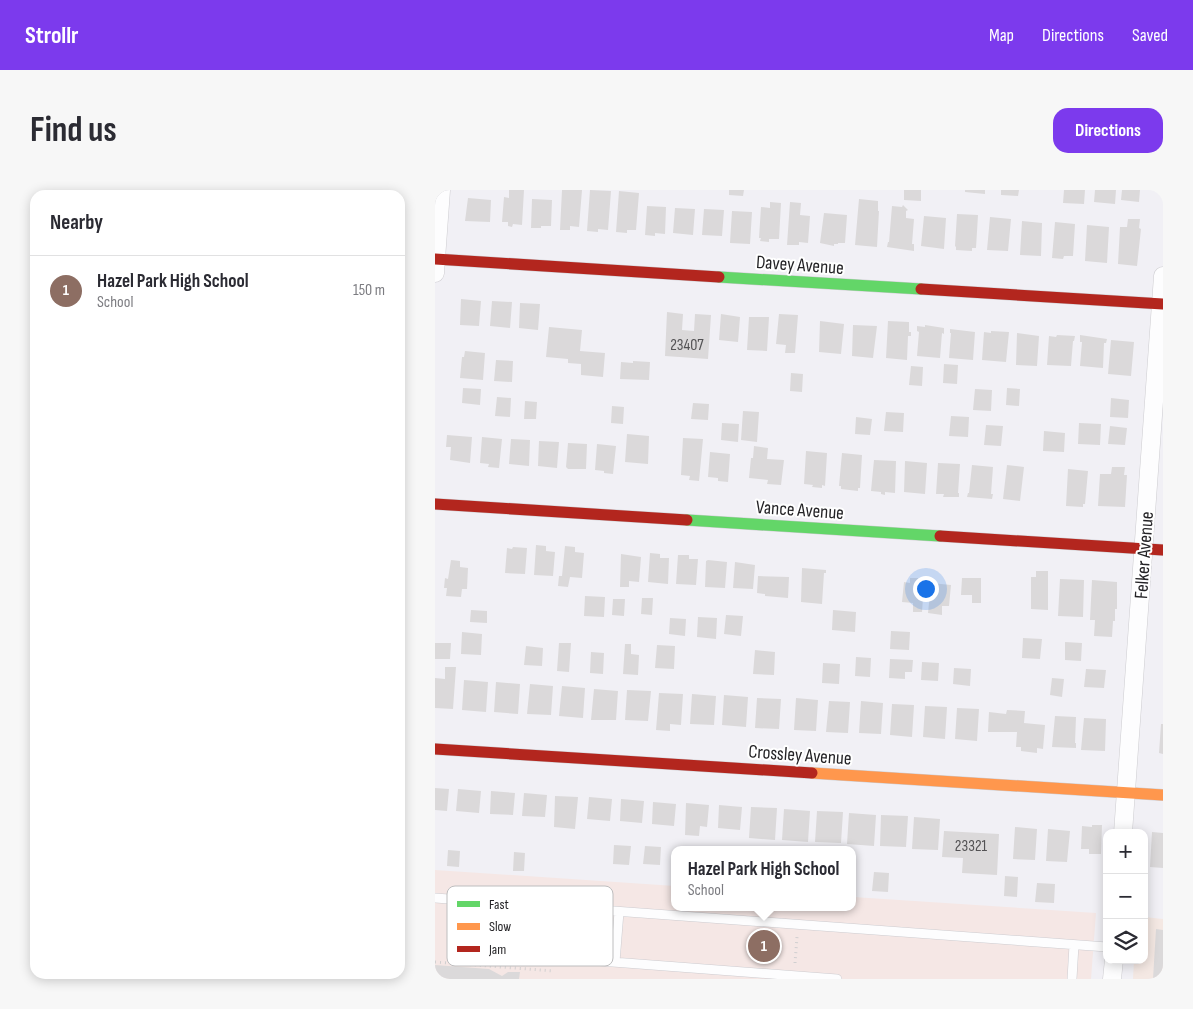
<!DOCTYPE html>
<html lang="en">
<head>
<meta charset="utf-8">
<style>
	:root { --surface:#fff; --page:#f7f7f7; --text:#2b2b33; --muted:#7c7c81; --line:#e1e1e2; --accent:#7c3aed }
	body { margin:0; font-family:"Sofia Sans Condensed",sans-serif; background:var(--page); color:var(--text) }
	.controls { position:absolute; right:15px; bottom:15px; display:grid; overflow:hidden; border-radius:10px; box-shadow:0 2px 12px #0003 }
	.controls button { width:45px; height:45px; display:grid; place-items:center; padding:0; border:0; border-bottom:1px solid var(--line); background:var(--surface); color:var(--text); font:25px sans-serif }
	.you { position:absolute; left:490px; top:398px; width:18px; height:18px; margin:-12px; border:4px solid #fff; border-radius:50%; background:#1a73e8; box-shadow:0 0 0 8px #1a73e833 }
	.badge { display:grid; place-items:center; width:32px; height:32px; border-radius:50%; background:var(--accent); color:#fff; font-size:16px; font-weight:700 }
	.pin { position:absolute; translate:-50% -50%; border:2px solid #fff; box-shadow:0 1px 5px #0006 }
	.popup { position:absolute; left:236px; top:656px; width:185px; height:65px; box-sizing:border-box; display:grid; place-content:center; border-radius:10px; background:var(--surface); filter:drop-shadow(0 1px 4px #0005); font-size:16px; white-space:nowrap; color:var(--muted) }
	.popup b { font-size:19px; color:var(--text) }
	.popup::after { content:''; position:absolute; left:50%; top:100%; margin-left:-10px; border:10px solid transparent; border-top-color:var(--surface) }
	.list { margin:0; padding:0; list-style:none }
	h2 { display:flex; justify-content:space-between; align-items:center; height:65px; margin:0; padding:0 20px; font-size:21px }
	h2 small { font-size:16px; font-weight:400; color:var(--muted) }
	.list li { display:grid; grid-template-columns:32px 1fr auto; gap:15px; align-items:center; box-sizing:border-box; height:70px; padding:0 20px; border-top:1px solid var(--line) }
	.list b { display:block; font-size:19px; white-space:nowrap }
	.list p { margin:0; font-size:16px; white-space:nowrap; color:var(--muted) }
	.list em { font-size:16px; font-style:normal; color:var(--muted) }
	.icon { flex:none; width:28px; height:28px; fill:none; stroke:currentColor; stroke-width:2; stroke-linecap:round; stroke-linejoin:round }
	.map { position:relative; flex:none; width:728px; height:789px; overflow:hidden; border-radius:15px }
	header { display:flex; align-items:center; gap:30px; box-sizing:border-box; height:70px; padding:0 25px; background:var(--accent); color:#fff }
	header strong { font-size:24px }
	nav { display:flex; gap:28px; margin-inline-start:auto; font-size:18px }
	.intro { display:flex; align-items:center; justify-content:space-between; box-sizing:border-box; height:120px; padding:0 30px }
	h1 { margin:0; font-size:35px }
	.button { padding:12px 22px; border-radius:15px; background:var(--accent); color:#fff; font-size:18px; font-weight:700 }
	main { display:flex; gap:30px; padding:0 30px }
	aside { flex:1; background:var(--surface); border-radius:15px; box-shadow:0 2px 12px #0003 }
	.map>svg:first-child { display:block }
	.industrial { fill:#f4e8e3 }
	.education { fill:#f5e7e5 }
	.building { fill:#dbd9da }
	.lines { fill:none; stroke-linecap:round; stroke-linejoin:round }
	.lane-casing { stroke:#cdccd0; stroke-width:10 }
	.street-casing { stroke:#cdccd0; stroke-width:19 }
	.fast-casing { stroke:#cdccd0; stroke-width:12 }
	.slow-casing { stroke:#cdccd0; stroke-width:12 }
	.jam-casing { stroke:#cdccd0; stroke-width:12 }
	.path { stroke:#d0cfd0; stroke-width:3; stroke-dasharray:1 4; stroke-linecap:butt }
	.lane { stroke:#fdfdfe; stroke-width:9 }
	.street { stroke:#fdfdfe; stroke-width:18 }
	.fast { stroke:#63d668; stroke-width:11 }
	.slow { stroke:#ff974d; stroke-width:11 }
	.jam { stroke:#b3261e; stroke-width:11 }
	.labels { text-anchor:middle; stroke-width:4; stroke-linejoin:round; paint-order:stroke }
	.number-label { font-size:16px; fill:#535254 }
	.street-label { font-size:19px; fill:#242326; stroke:#fff }
	.key { fill:#fff; stroke:#bdbdbe; stroke-width:1 }
	.key-label { font-size:14px; fill:#242326 }
</style>
</head>
<body>
<header>
<strong>Strollr</strong>
<nav><a>Map</a><a>Directions</a><a>Saved</a></nav>
</header>
<div class="intro"><h1>Find us</h1><a class="button">Directions</a></div>
<main>
<aside>
<h2>Nearby<small></small></h2>
<ul class="list">
<li><span class="badge" style="background:#8d6e63">1</span><div><b>Hazel Park High School</b><p>School</p></div><em>150 m</em></li>
</ul>
</aside>
<div class="map">
<svg width="728" height="789" viewBox="0 0 728 789">
	<rect width="100%" height="100%" fill="#f1f0f5"/>
	<path class="industrial" d="M709,727L728,729V789H698L699,770H709Z"/>
	<path class="education" d="M0,680L240,696V717H418V707L661,723L656,789H0Z"/>
	<path class="building" d="M74,0H89L87,35L78,34L77,37L73,36V32H67L69,7L74,8Z
		M127,0H147L144,37L135,36V40H125Z
		M155,0L176,1L173,40L163,39V42L152,41Z
		M294,0H309L308,6L294,5Z
		M469,0H486V11L469,10Z
		M530,0H550V4L530,2Z
		M566,0H584L583,6L566,5Z
		M629,0H650L649,14L628,13Z
		M660,0H681L680,14L659,12Z
		M687,0H705L704,12L686,10Z
		M184,1L204,3L201,40H192V43L181,42Z
		M33,8L56,10L55,32L30,31Z
		M97,9L117,10L116,36H106V38H96Z
		M424,9L443,11V21H444L442,57L420,55Z
		M335,12L346,13L344,49H334V52L325,51L326,48H324L326,17L335,18Z
		M355,12L366,13L365,25L375,26L373,53L364,52V55H352Z
		M468,15L473,20L471,21V28L479,29L477,54H479V61L452,57L453,52H454L457,16L467,17Z
		M212,16L231,17L230,44L220,43V46L210,45Z
		M240,18L260,19L258,45L238,43Z
		M269,19L289,20L287,46L267,45Z
		M297,21L317,22L315,54L295,53Z
		M389,23L412,25L410,53H403V54H399V56L385,53Z
		M522,24L543,25L541,58H537V61L521,60V57L520,56Z
		M489,26L511,28L509,59L486,56Z
		M555,27L576,29L573,61L552,60Z
		M693,29H705L704,38L706,39L702,76L683,74L685,37H692Z
		M587,31L607,33L606,66L585,65Z
		M620,32L640,34L638,66H629L628,69L617,68Z
		M652,35L674,37L672,73L650,71Z
		M26,109L46,111L44,136L25,135Z
		M57,111L77,112L75,138L55,136Z
		M85,113L105,114L103,140L84,138Z
		M232,122L248,124L247,140L259,141L260,124L276,125L273,169L230,166Z
		M286,124L305,127L303,152L284,150Z
		M344,124L363,125L360,163H350L351,155L341,154Z
		M314,127H334L332,161L312,160Z
		M385,131L409,134L406,164L384,162Z
		M453,131L474,132V142H476V146H473L472,170L451,168Z
		M418,135L442,136L438,168L417,166Z
		M490,135L509,138V144L507,143L505,168L482,166L484,142L482,141V136L490,137Z
		M114,137L147,140L145,161L170,163L168,187L146,185V174L133,173V169L111,167Z
		M515,139L540,142L538,170L514,168L516,143H515Z
		M556,141L574,142L571,172L547,170L549,142L556,143Z
		M582,143L604,146L602,176L581,175Z
		M622,145L640,146L639,151H638L636,176L612,175L614,146L621,147Z
		M645,145L672,149L671,153H669L668,178L645,176L647,152H645Z
		M676,150L699,152L696,186L673,184Z
		M30,161L50,163L48,190L25,188L27,167H29Z
		M61,170L78,171L77,192L59,191Z
		M198,171L215,172L214,190L185,189L186,172L198,173Z
		M509,174L523,175L522,194L508,193Z
		M476,176L488,177L487,196L474,195Z
		M356,183L368,184L367,202L355,201Z
		M28,198L46,199L45,215L27,213Z
		M572,198L585,199L584,216L571,215Z
		M540,199L557,200L556,221L538,220Z
		M62,207L76,208L75,227L60,226Z
		M676,208L694,210L693,228L675,227Z
		M90,211L102,212L101,229H89Z
		M258,213L274,214L273,230L256,229Z
		M177,216L189,217L188,234L176,233Z
		M308,221L324,222L322,252L306,250Z
		M451,222L469,223L468,242L449,241Z
		M516,226L534,227L533,247L514,246Z
		M421,227L437,229L435,245L420,244Z
		M287,233L304,234L303,252L286,250Z
		M644,233L666,234L665,255L643,254Z
		M551,235L568,236L566,256L549,255Z
		M675,236L692,238L690,255L673,254Z
		M609,241L630,243L629,262L608,261Z
		M192,244L214,246L213,274L190,272Z
		M12,245L37,247L35,273L15,270L16,257H11Z
		M47,247L67,249L64,278L53,277L54,274L45,273Z
		M248,248L268,249L264,291L254,290L255,286L246,285Z
		M76,249L95,250L94,276L74,274Z
		M104,251L124,252L122,278L103,276Z
		M133,253L152,254L151,279H133L131,277Z
		M162,254L181,256L178,284L169,283V281L160,280Z
		M319,256L333,258L332,269L349,270L346,295L332,294L333,290L314,288L316,268H318Z
		M371,261L392,263L390,296L387,295V298L377,297L378,295L369,294Z
		M275,262L295,264L293,292L283,291V288L273,287Z
		M407,263L427,265L425,298H423V301L406,299V296H404Z
		M439,270L461,271L460,303L450,302V305L446,304V302L436,301Z
		M470,271L492,273L490,304L469,302Z
		M503,273L525,274L523,303H524V307H508L509,304H501Z
		M537,275L558,277L556,304H558L557,309L532,307L533,303H534Z
		M572,275L589,277L585,311L568,309Z
		M677,277H690L689,285H692L690,317L663,316L665,284H676Z
		M633,279L653,281L650,314H648V317L631,316Z
		M101,355L111,356V361L120,362L118,386L99,385Z
		M130,356L140,357V362L149,363L147,388L135,387L133,397L123,396L124,386H127Z
		M78,357L92,358L90,384L70,383L72,358L77,359Z
		M215,363L225,364V368H234L233,394L213,392Z
		M186,364L206,367L204,392L194,391V397H185Z
		M243,365H254V369H263L261,395L241,394Z
		M16,370L25,371V377L33,378L32,399H27L26,407L11,406L12,398H9L10,388L13,389Z
		M273,370L292,372L290,398L270,397L271,371Z
		M300,372L320,375L318,399L298,398Z
		M367,378L391,380V383H389L387,414L366,412Z
		M601,381H613V420L596,419V387H601Z
		M323,386L354,387L353,408L330,406V404L322,403Z
		M475,388H483L482,393L489,394L487,422H478V413L467,412L469,392L475,393Z
		M527,388H546V413H537V405H526Z
		M625,389L649,390L648,427L623,426Z
		M657,390L682,392V419H680V431H678L677,447L659,446L660,430H655Z
		M496,393L516,395L514,416H507V425L493,423Z
		M150,406L170,407L169,427L149,426Z
		M207,408H218L217,425L206,424Z
		M178,409H190L189,426L177,425Z
		M36,420L52,421V433L35,432Z
		M398,420L421,422L420,442L397,440Z
		M291,425L308,426L306,446L289,444Z
		M263,427L282,428L281,449L262,447Z
		M235,428L251,429L250,446L234,444Z
		M456,441L475,442L474,460L455,459Z
		M27,442L47,444L46,465L26,464Z
		M588,448L607,449L605,469L587,468Z
		M630,452L647,453L646,471L630,470Z
		M0,453H16L15,469H0Z
		M124,453H136L134,482L122,481Z
		M190,454H196V464L204,465L203,485L188,484Z
		M222,455L240,456L239,479L220,478Z
		M91,456L108,458L107,476L89,475Z
		M320,460L340,462L339,485L318,484Z
		M156,462L169,463L168,484L155,483Z
		M421,467L436,468L435,487L420,486Z
		M455,469L478,470L477,482H470V489L454,488Z
		M487,472L504,473L503,491L486,490Z
		M388,473L405,474L404,494L387,493Z
		M10,477H21L18,519L0,518V488L10,489Z
		M519,478L536,479L535,496L518,494Z
		M651,479L671,480L669,498L649,497Z
		M617,488L629,489L627,507L615,505Z
		M29,490L53,492L51,522L27,520Z
		M61,492L85,494L83,524L59,522Z
		M95,494L118,496L116,525L92,524Z
		M127,496L150,498L148,528L124,526Z
		M159,499L183,501L181,530H156Z
		M192,500L216,501L213,531L190,530Z
		M224,503L248,504L246,535L235,534V541L221,540Z
		M257,504L281,506L279,535L255,534Z
		M289,505L313,507L311,537L287,535Z
		M322,508L346,509L344,539L320,538Z
		M361,508L383,510L381,541L359,540Z
		M394,511L415,512L413,543L391,542Z
		M426,511L448,513L446,544L424,543Z
		M457,514L479,515L477,547L455,545Z
		M490,516L512,517L510,549L488,547Z
		M522,518L544,519L542,551L520,549Z
		M572,520L590,521L589,533L610,535L608,559L602,558V563L586,561V557H581L582,542H553L554,522L571,524Z
		M620,526L641,527L640,553H641V558L617,557Z
		M649,528L671,529L670,561L646,560Z
		M726,534H728V564L724,563Z
		M0,598L14,599L12,621L0,620Z
		M23,599L46,601L44,623L21,621Z
		M56,601L80,603L78,625L55,624Z
		M89,603L112,605L110,627L87,626Z
		M120,606L143,607L140,639L119,637Z
		M154,607L177,609L175,631L152,629Z
		M186,609L209,611L207,633L185,631Z
		M218,612L241,614L239,636L217,634Z
		M251,613L274,615L272,637L265,636L264,646L250,645Z
		M284,615L307,617L305,640L283,638Z
		M316,617L342,618L340,650L314,648Z
		M349,619L375,621L373,652L347,650Z
		M382,621L408,622L406,653L380,652Z
		M414,623L441,625L439,656L412,654Z
		M446,625L473,626L471,657L445,656Z
		M479,627L505,629L503,660L477,659Z
		M657,635H667L666,664H654V659H646L647,636L657,637Z
		M580,637L602,639L600,670L578,669Z
		M613,639L635,641L632,672L611,671Z
		M509,641L564,644L562,685L527,683L528,668L507,667Z
		M717,642L728,643V678L715,677Z
		M179,655L196,656L194,675L178,674Z
		M210,656L226,657L225,675L208,674Z
		M13,660L25,661L24,677L12,676Z
		M79,662L90,663L89,681H78Z
		M439,682L454,683L453,702L437,701Z
		M570,686L583,687L582,707L569,706Z
		M602,693L620,694L619,713L600,712Z
		M721,739L728,740V789H718Z
		M0,775L54,779L67,786L73,782H85L84,789H0Z"/>
	<g class="lines">
		<g class="lane-casing">
			<path id="lane" d="M0,708L672,757
				M111,717L108,755L115,764L125,768L402,789
				M180,772L184,722
				M637,789L639,755"/>
		</g>
		<g class="street-casing">
			<path id="street" d="M0,83L6,0
				M688,643L728,86
				M677,789L679,770"/>
		</g>
		<g class="fast-casing">
			<path id="fast" d="M284,87L486,99
				M252,330L505,346"/>
		</g>
		<g class="slow-casing">
			<path id="slow" d="M377,583L728,605"/>
		</g>
		<g class="jam-casing">
			<path id="jam" d="M0,69L284,87
				M486,99L728,114
				M0,314L252,330
				M505,346L728,360
				M0,559L377,583"/>
		</g>
		<path class="path" d="M0,772L119,781
			M360,773L362,747"/>
		<use href="#lane" class="lane"/>
		<use href="#street" class="street"/>
		<use href="#fast" class="fast"/>
		<use href="#slow" class="slow"/>
		<use href="#jam" class="jam"/>
	</g>
	<g class="labels">
		<g class="number-label">
			<text x="252" y="160">23407</text>
			<text x="536" y="661">23321</text>
		</g>
		<g class="street-label">
			<text transform="translate(365 74) rotate(4)" y="7">Davey Avenue</text>
			<text transform="translate(365 319) rotate(4)" y="7">Vance Avenue</text>
			<text transform="translate(708 365) rotate(-86)" y="7">Felker Avenue</text>
			<text transform="translate(365 564) rotate(4)" y="7">Crossley Avenue</text>
		</g>
	</g>
	<rect x="12" y="696" width="166" height="80" rx="8" class="key"/>
	<rect x="22" y="711" width="23" height="6" fill="#63d668"/>
	<rect x="22" y="733" width="23" height="7" fill="#ff974d"/>
	<rect x="22" y="756" width="23" height="6" fill="#b3261e"/>
	<g class="key-label">
		<text x="54" y="719">Fast</text>
		<text x="54" y="741">Slow</text>
		<text x="54" y="764">Jam</text>
	</g>
</svg>
<div class="controls">
<button>+</button>
<button>−</button>
<button><svg class="icon" aria-label="layers" viewBox="0 0 24 24"><path d="M12 4l9 5-9 5-9-5zM3 14l9 5 9-5"/></svg></button>
</div>
<div class="you"></div>
<div class="pin badge" style="left:329px;top:756px;background:#8d6e63">1</div>
<div class="popup"><b>Hazel Park High School</b>School</div>
</div>
</main>
</body>
</html>
